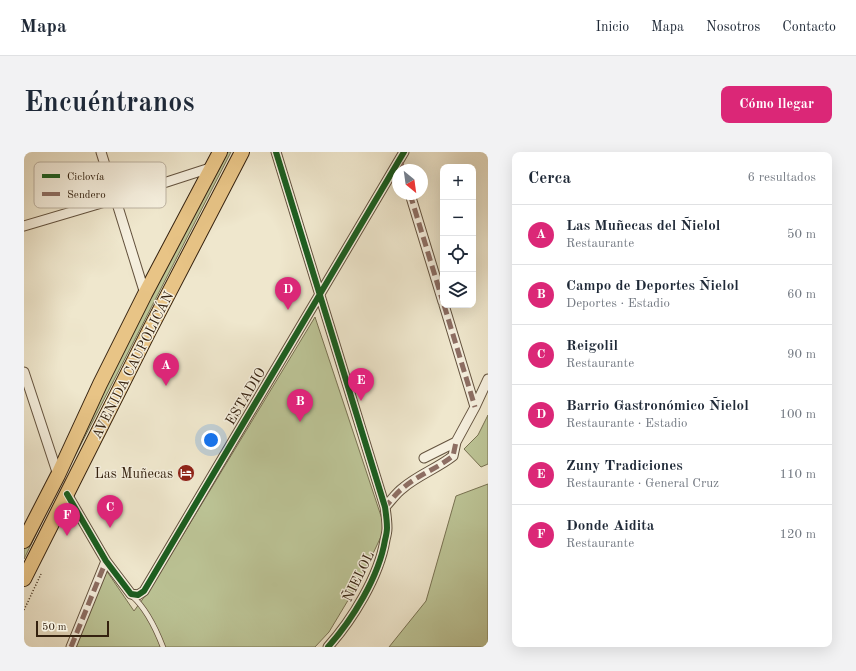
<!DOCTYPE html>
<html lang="es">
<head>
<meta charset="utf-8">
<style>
	:root { --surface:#fff; --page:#f2f2f3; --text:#1f2937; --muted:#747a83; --line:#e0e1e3; --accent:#db2777 }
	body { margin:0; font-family:"Old Standard TT",serif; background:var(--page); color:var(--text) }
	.controls { position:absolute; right:12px; top:12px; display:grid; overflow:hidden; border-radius:8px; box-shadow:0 4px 16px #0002 }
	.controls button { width:36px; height:36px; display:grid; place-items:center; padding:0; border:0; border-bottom:1px solid var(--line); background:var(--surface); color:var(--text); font:20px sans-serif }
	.compass { position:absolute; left:368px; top:12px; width:36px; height:36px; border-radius:50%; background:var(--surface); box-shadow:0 4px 16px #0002; rotate:151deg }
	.scale { position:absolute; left:12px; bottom:10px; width:73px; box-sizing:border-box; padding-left:4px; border:2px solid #34210f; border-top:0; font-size:11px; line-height:14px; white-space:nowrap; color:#34210f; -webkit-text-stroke:3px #f5efde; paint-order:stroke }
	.you { position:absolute; left:187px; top:288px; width:14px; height:14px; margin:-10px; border:3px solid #fff; border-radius:50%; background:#1a73e8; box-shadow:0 0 0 6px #1a73e833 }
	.badge { display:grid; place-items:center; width:26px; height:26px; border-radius:50%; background:var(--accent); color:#fff; font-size:13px; font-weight:700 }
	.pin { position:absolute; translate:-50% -33px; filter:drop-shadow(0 1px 2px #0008) }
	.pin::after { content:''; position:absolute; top:21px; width:14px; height:12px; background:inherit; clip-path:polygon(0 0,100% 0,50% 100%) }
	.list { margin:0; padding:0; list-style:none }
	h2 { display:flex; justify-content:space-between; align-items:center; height:52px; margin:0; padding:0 16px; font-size:17px }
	h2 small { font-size:13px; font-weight:400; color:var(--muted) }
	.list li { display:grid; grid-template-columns:26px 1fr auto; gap:12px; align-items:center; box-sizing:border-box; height:60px; padding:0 16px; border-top:1px solid var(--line) }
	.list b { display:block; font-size:15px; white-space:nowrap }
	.list p { margin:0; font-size:13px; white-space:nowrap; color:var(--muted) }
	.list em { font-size:13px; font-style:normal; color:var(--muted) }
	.icon { flex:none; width:22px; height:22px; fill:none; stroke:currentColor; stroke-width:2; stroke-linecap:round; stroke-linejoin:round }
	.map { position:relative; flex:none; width:464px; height:495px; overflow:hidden; border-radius:8px }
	header { display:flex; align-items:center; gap:24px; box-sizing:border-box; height:56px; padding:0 20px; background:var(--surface); border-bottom:1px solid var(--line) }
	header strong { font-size:19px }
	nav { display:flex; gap:22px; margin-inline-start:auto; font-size:14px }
	.intro { display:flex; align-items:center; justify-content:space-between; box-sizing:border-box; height:96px; padding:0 24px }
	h1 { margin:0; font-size:28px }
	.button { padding:10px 18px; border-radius:8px; background:var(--accent); color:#fff; font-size:14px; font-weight:700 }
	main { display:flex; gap:24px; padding:0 24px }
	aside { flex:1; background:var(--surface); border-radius:8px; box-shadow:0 4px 16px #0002 }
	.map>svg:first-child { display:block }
	.green { fill:#bcc496; stroke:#787252 }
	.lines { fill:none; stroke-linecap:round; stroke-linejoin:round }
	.lane-casing { stroke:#63523e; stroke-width:6 }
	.street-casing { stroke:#63523e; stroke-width:11 }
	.primary-casing { stroke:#34210f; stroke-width:16 }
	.path { stroke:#34210f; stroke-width:1.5; stroke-dasharray:1 2; stroke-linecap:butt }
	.lane { stroke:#f5efde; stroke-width:4.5 }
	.street { stroke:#f5efde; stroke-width:9 }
	.primary { stroke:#e8c486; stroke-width:14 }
	.quiet { stroke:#8d6e63; stroke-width:5; stroke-dasharray:10 5; stroke-linecap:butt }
	.cycleway-casing { stroke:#f5efde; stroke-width:8 }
	.cycleway { stroke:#1b5e20; stroke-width:6 }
	.labels { text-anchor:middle; stroke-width:3; stroke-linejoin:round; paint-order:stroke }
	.street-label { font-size:14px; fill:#34210f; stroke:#f5efde }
	.poi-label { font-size:14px; fill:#34210f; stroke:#f5efde; text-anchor:end }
	.key { fill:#f5efde; stroke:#bbb1a0; stroke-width:1 }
	.key-label { font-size:11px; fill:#34210f }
</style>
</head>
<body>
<header>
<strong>Mapa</strong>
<nav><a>Inicio</a><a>Mapa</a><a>Nosotros</a><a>Contacto</a></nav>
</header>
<div class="intro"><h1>Encuéntranos</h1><a class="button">Cómo llegar</a></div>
<main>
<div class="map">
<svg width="464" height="495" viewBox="0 0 464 495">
	<rect width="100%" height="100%" fill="#efe7cd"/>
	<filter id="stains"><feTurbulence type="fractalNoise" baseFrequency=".005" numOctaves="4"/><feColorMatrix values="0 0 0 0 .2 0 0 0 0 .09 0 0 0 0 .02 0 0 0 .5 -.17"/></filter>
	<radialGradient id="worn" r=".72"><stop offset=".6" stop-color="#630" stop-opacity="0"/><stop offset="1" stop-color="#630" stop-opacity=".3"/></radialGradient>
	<path class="green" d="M198,0H207L33,339L0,407V395Z
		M291,165L361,376L338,425L305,480L291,495H50L82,418L110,459L121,444H122Z
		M464,263V312L457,315L440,297L454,283Z
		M464,332V495H365L402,449L432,344Z"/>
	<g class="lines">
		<g class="lane-casing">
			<path id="lane" d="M108,444C123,457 132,477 139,495"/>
		</g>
		<g class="street-casing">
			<path id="street" d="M77,0L121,142
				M252,0L361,355C362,362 363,369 363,376C363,380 362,384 361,388C355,425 328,468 304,495
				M386,42L419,150
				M0,74L81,50L189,15
				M420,153L451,255
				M0,220L34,323
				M400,306L432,290L451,255L464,227
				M43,342L82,409L107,442L114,443L120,439L296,142L380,0
				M361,355C367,349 372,341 379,336C394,323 414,316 429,304L432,290
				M47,495L82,409"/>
		</g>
		<g class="primary-casing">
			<path id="primary" d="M0,389L34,323L76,232L121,142L196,0
				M0,427L125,179L218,0"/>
		</g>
		<path class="path" d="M44,366L50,374
			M0,458L17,422"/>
		<use href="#lane" class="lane"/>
		<use href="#street" class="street"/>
		<use href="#primary" class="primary"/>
		<path class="quiet" d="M376,8L379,18
			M386,42L419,150
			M420,153L451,255
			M361,357V355C367,349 372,341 379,336C394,323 414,316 429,304L432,290
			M47,495L82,409"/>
		<g class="cycleway-casing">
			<path id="cycleway" d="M252,0L361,355C362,362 363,369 363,376C363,380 362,384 361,388C355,425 328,468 304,495
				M43,342L82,409L107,442L114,443L120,439L296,142L380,0"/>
		</g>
		<use href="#cycleway" class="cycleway"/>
	</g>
	<defs>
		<g id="hotel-disc" transform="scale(0.9)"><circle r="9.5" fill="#8f2418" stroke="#f5efde"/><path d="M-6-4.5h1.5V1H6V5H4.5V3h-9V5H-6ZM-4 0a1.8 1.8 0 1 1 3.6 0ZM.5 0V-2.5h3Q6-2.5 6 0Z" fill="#fff"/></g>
	</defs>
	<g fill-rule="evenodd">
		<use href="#hotel-disc" x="162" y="321"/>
	</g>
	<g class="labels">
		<g class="street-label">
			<text transform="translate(108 213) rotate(-63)" y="5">AVENIDA CAUPOLICÁN</text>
			<text transform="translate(221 244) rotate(-59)" y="5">ESTADIO</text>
			<text transform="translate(334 424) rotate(-64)" y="5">ÑIELOL</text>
		</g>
		<g class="poi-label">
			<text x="149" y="326">Las Muñecas</text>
		</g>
	</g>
	<rect x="10" y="10" width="132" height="46" rx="6" class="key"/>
	<rect x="18" y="22" width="18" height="4" fill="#1b5e20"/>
	<rect x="18" y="40" width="18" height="4" fill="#8d6e63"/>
	<g class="key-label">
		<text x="43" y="28">Ciclovía</text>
		<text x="43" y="46">Sendero</text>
	</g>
	<rect width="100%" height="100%" filter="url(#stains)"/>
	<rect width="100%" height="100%" fill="url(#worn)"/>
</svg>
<div class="controls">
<button>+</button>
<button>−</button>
<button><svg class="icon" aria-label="locate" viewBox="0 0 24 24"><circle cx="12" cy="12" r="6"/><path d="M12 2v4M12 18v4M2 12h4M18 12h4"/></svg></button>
<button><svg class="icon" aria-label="layers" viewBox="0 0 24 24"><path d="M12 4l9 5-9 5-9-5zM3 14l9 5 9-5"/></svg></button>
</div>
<svg class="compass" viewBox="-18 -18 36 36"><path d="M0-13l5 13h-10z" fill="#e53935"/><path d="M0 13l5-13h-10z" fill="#747a83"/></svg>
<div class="scale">50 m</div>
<div class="you"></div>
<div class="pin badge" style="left:142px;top:234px">A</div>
<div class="pin badge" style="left:276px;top:270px">B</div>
<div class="pin badge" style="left:86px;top:376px">C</div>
<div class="pin badge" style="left:264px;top:158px">D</div>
<div class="pin badge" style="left:337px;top:249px">E</div>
<div class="pin badge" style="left:43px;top:384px">F</div>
</div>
<aside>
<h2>Cerca<small>6 resultados</small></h2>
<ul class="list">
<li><span class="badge">A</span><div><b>Las Muñecas del Ñielol</b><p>Restaurante</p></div><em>50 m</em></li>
<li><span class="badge">B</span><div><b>Campo de Deportes Ñielol</b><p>Deportes · Estadio</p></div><em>60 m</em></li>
<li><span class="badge">C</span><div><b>Reigolil</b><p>Restaurante</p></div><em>90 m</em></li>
<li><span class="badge">D</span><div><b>Barrio Gastronómico Ñielol</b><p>Restaurante · Estadio</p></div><em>100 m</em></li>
<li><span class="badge">E</span><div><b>Zuny Tradiciones</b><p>Restaurante · General Cruz</p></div><em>110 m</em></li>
<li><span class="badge">F</span><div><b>Donde Aidita</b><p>Restaurante</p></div><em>120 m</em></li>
</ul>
</aside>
</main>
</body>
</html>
